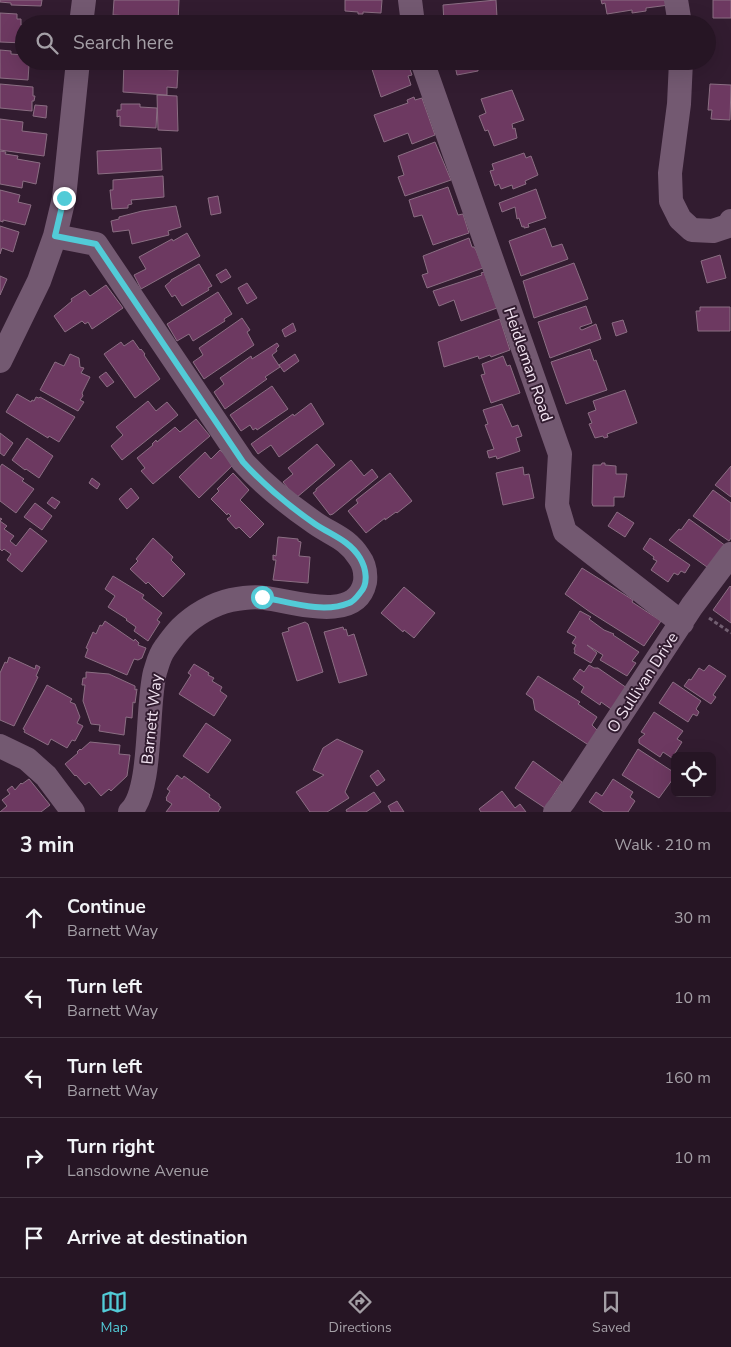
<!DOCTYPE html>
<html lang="en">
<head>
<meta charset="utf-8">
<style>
	:root { --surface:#261524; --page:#322231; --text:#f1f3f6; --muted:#a49fa6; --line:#423441; --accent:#52cbd7 }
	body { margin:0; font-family:"Nunito Sans",sans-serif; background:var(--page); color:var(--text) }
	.controls { position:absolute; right:15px; bottom:15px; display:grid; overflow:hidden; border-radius:8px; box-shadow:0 5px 20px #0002 }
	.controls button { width:45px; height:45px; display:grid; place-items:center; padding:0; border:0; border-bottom:1px solid var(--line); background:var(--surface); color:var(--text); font:25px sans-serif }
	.stop { position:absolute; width:15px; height:15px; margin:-11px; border:4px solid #52cbd7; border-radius:50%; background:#fff }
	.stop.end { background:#52cbd7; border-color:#fff; box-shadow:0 1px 5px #0008 }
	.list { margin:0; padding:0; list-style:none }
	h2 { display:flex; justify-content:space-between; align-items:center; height:65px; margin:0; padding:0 20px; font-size:21px }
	h2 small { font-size:16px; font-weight:400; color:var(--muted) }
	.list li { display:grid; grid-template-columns:32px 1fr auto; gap:15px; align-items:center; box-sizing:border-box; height:80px; padding:0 20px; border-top:1px solid var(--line) }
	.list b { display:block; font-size:19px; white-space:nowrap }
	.list p { margin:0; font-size:16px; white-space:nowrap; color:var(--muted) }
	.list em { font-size:16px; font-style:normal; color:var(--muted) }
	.icon { flex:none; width:28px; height:28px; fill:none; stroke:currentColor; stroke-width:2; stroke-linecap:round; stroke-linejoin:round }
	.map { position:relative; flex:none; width:731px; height:812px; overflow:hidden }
	.search { position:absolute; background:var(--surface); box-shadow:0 5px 20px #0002; left:15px; right:15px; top:15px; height:55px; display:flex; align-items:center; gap:12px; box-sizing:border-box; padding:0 18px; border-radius:28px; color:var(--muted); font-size:19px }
	.sheet { height:465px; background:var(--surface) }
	nav { display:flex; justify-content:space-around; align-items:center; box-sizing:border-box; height:70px; border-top:1px solid var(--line); background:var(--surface); font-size:14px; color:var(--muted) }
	nav a { display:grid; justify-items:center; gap:2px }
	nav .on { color:var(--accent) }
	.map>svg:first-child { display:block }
	.building { fill:#6d3961; stroke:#8b6e83 }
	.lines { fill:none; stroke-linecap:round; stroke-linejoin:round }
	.path { stroke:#725f71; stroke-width:3; stroke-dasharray:4 2.5; stroke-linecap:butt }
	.minor { stroke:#735971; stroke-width:24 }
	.route { stroke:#52cbd7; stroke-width:6 }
	.labels { text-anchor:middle; stroke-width:4; stroke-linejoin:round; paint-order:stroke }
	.street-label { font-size:16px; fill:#f4e5f3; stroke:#321c30 }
</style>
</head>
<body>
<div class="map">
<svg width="731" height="812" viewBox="0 0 731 812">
	<rect width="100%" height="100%" fill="#321c30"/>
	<path class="building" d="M0,0H42L41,6L11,5V3L0,2Z
		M114,0H179L178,21L163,20V18L113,15Z
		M345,0H382L381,13L363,12V14H358V12L345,11Z
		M496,0L497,17H493L494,24H444L443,5Z
		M601,0H668L669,5L646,8V11L632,13V10L607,14L605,3L602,4Z
		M713,0H731V18H713Z
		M0,13L17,14V19H21V25H24V43L0,42Z
		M117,22H124L151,24H117Z
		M0,50L11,51V54L24,55V61H28L27,65H29L28,80L0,78Z
		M124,61H154V69L178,70L177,88L167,87V95L123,92Z
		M385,61H407L412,75L408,76L411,85L381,97L371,66Z
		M454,61H501L478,68V71L457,75Z
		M0,84L33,87V96H35L34,101H32V111L0,108Z
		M710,84L731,85L730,120L711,119L712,110H708Z
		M512,90L524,120L512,124L513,129L515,128L517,138L494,146L488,130L485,131L479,116L486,113L481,99Z
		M157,95L177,96L178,131L158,130Z
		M414,97L415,100L422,98L435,135L412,144L408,133L384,142L374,115L408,103L407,100Z
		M121,104H140V107L157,108L156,128L120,126V116L117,117V110H121Z
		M35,105L47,106L46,118L33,116Z
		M0,119L23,122L22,131L47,134L44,156L0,150Z
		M435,142L451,180L405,196L398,177L404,175L398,156Z
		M161,148L162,170L98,174L97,151Z
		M0,151L6,152L5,154L18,156L17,159L40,163L36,184L23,181L22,188L0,184Z
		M524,153L526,158L531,156L538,175L525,181L526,184L513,189L512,185L501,189L499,184L495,186L490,171L494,170L492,164Z
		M163,176L164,197L131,200L132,204L128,205V208L112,209L110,190H113V180Z
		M448,187L458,215L463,214L469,233L433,245L422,215L414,217L409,200Z
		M536,189L546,218L528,224L529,227L524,228V226L522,227L519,218L517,219L515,207L502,212L499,203Z
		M0,190L20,195L18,202L31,205L25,225L3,220V222L0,221Z
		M218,196L221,213L211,215L208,198Z
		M176,206L181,227L168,231L169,235L132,244L129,230L113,232L111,221L119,219V217L142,211Z
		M0,226L19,232L13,252L2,248L0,254Z
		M545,228L552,247L562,244L568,259L521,276L509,241Z
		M187,233L200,256L141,289L134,275L146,269L139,257L172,239L173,241Z
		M469,238L472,247H474L476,250L483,268L427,288L422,275L428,273L423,256Z
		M720,255L726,278L707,283L701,261Z
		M574,263L588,299L534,318L523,281Z
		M199,264L212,286L208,288L209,290L182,306L175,295L172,297L165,286L171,281V280Z
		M226,269L231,277L221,283L216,275Z
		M484,272L497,308L461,321L454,300L439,306L433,291L482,275L481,273Z
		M0,276L7,279L0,295Z
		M247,283L257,298L247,304L238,288Z
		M106,285L123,308L92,329L88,322L85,324L82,321L65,332L54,316L72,301L71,299L85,290L90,296Z
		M218,292L232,314L224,319L225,321L193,341L189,334L177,341L167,324Z
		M586,306L592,323L580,327V329L582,330L596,324L601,339L550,358L538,322Z
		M700,307H730V331H698L696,311H700Z
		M242,318L250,330L247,332L254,345L204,379L193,362L203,355L199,348Z
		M500,319L510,350L491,357L490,355L479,359L478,356L444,367L438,342Z
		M623,320L627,332L616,336L612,323Z
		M293,323L296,331L285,337L282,330Z
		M133,340L140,350L141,349L145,354L144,355L160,379L135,398L104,354L121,342L124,346Z
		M277,343L279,346L276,349L277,351L272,355L280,367L265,377L267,379L225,409L214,392L224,384L220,378L251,356L252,359Z
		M590,349L594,361L596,360L607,390L566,404L551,362Z
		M70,354L79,358L80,367L84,368L81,373L90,377L82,393L83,396L80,400L84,402L78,411L40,390L55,362L64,366Z
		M295,354L299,361L284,372L279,365Z
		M503,356L507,366L510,365L520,393L491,403L481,375L485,374L482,364Z
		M106,372L114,382L107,387L99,377Z
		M272,386L288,409L257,430L256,428L253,430L250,425L241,431L230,415Z
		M625,390L637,423L607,434L608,437L604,438L603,436L595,438L589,424L592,423L588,413L596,410L593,401Z
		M17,394L31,402L32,400L34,401L36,397L39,398L40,397L75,417L59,442L49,436L48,438L6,412Z
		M148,401L156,411L167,402L178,415L122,460L111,446L123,435L116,427Z
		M311,403L324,424L279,457L271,445L258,454L251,444L293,414L294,416Z
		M502,404L512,427L518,425L522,436L516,438L520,451L497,459L496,456L489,458L487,451L494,449L485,425L488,424L483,410Z
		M196,419L210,436L153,484L141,471L145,468L137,458L153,445L152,444L156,440L157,442L175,427L180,432Z
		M0,433L13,443L4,456L0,453Z
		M27,438L53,456L39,478L26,469L25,470L12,460Z
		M317,444L335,465L296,498L283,482L293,474L288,468Z
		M220,450L234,464L199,498L179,477L205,452L211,459Z
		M351,460L364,476L372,469L378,477L333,514L330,515L313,493L316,491V489Z
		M602,463H605V465L616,466V474H627L624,497H614V506H593L592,503L593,465H601Z
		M2,464L24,479L22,481L34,489L16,513L0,501V467Z
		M731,466V497L715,485Z
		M523,467L524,475L529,474L534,498L503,505L496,473Z
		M233,473L249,490L240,500L264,524L250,538L239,527L236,529L227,519L231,516L228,513L227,515L211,499L219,491L217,489Z
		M390,473L412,501L397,513L396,512L385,520V518L366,533L348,511L358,503L356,500Z
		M92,478L100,484L97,489L89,483Z
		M131,488L139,498L127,509L119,499Z
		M713,490L731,503V538L729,541L693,516Z
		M52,497L60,502L55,509L47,503Z
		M35,503L52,516L42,530L24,517Z
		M617,512L634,523L625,537L608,526Z
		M0,518L2,519L0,521L7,526L4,529L14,536L10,541L16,546L30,528L47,541L22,572L7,560L11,554L4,549L2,551L0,549Z
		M689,519L726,546L707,567L669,540L679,529L681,530Z
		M278,537L298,539V541L301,542L299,556L310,557L308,583L273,580L276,560H273V555L276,556Z
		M153,538L173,557L171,560L185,574L163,597L148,582L146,584L130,569L138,561L136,559Z
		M650,538L690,565L685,573L681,571L678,575L674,573L668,582L651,570L657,561L653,559L654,557L643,549Z
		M582,568L633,600L632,602L661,621L644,646L590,612L565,594Z
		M113,576L144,595L142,598L162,613L157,620L160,622L148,641L134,631L136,627L126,620L127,619L108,607L115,596L105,589Z
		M730,586L731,587V623L713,610Z
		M404,587L435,613L414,638L404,630L403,632L381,613Z
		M580,611L591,617L589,619L604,630L614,634L613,635L639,652L632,661L636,663L627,676L600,660L603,655L587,645L597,653L591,663L574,653L575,651L574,649L576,645L572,643L576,637L567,632Z
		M105,621L134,641L135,639L139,643L138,645L146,648L142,658L138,660L134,659L127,675L85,657L88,649L86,648L93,632L96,634L100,625L102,626Z
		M305,622L308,624L323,672L297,681L282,633L289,631L288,628Z
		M343,627L344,630L346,629L348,636L354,634L367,675L339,683L324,632Z
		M9,657L35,669L36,665L40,667L36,676L38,677L14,726L0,720V673L5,662L7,663Z
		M194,664L209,673L208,675L214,678L212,681L222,687L220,691L227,696L214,716L179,694L191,675L188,673Z
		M589,665L594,668H598L627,688L611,709L601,702L600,705L581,692L584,687L573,679L580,669L584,672Z
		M709,665L726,676L713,695L716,697L711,704L684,686L689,679L691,680L699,668L704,671Z
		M86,672L109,674L135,686V690L137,689L135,703L133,702L132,718L126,717L124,735L99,731L100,725L91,724L83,701L85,685H82L83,678H86Z
		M538,676L580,702L578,704L597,717L592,725L599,732L590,746L535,710L533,699L526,694Z
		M673,682L701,701L696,709L699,712L697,716L693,714L688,722L659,703Z
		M47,685L72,699L70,702L75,704L80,717L77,723L83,726L75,741L72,740L67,748L51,739L48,745L24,732L25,730L23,729Z
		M654,712L683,731L677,739L682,742L672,758L663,752L660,757L639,743V739L645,734L641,732Z
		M206,723L231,740L208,773L183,756Z
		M337,739L363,751L345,792L349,798L327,812H310L296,792L324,775L313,770L323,748Z
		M90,742L120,745L119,754L130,755L127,776L111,791L109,789L101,796L89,782L85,785L76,775L75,776L65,764L78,753L77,752L80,749L81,750Z
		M638,749L675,773V776L659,798L622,775Z
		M533,761L562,782L545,808L515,788Z
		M378,770L385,780L377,786L370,776Z
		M177,775L182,779L184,776L210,795L209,797L219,804V806L221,807L218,812H166L172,804L166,800L167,799L166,798L170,791L167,789Z
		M29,779L50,805L41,812H0L7,806L2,800L10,794L7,790L12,786L15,790L21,783L22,784Z
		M613,779L633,792L630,797L635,801L628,812H604L589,802L596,792L602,796Z
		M502,791L515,808L520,804L526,812H481L479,809Z
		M374,792L381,802L366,812H347L346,810Z
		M397,801L404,812H391L388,806Z"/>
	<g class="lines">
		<path class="path" d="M709,618L731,633"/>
		<path class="minor" d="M410,0L413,24
			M676,0L680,24
			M81,24L84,0
			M422,61L560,454L557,505L565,532L682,623
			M681,61L679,104L670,173L671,201L680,219L692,230L713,231L728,226L731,221
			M55,236L96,244L243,462C264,485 289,505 315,523C332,535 347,538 359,557C365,565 366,573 365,582C356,624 293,601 265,598C254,596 241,598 231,600C213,604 194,615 181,628C175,634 170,641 165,648C159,656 158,663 155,672C146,707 153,790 130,812
			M0,361L39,281L55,236L64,198L78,61
			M0,746L27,759L46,776L73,812
			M555,812L564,801L692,606L731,554"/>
	</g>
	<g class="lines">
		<path class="route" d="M64,198L55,236L96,244L243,462C264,485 289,506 315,524C331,535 349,540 360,558C366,568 369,584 360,593C357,597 353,602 349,603C323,614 289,602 262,597"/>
	</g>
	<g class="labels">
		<g class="street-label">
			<text transform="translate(529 364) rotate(71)" y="6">Heidleman Road</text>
			<text transform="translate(642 682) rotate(-57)" y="6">O Sullivan Drive</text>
			<text transform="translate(151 719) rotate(-84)" y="6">Barnett Way</text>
		</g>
	</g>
</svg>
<div class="controls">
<button><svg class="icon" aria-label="locate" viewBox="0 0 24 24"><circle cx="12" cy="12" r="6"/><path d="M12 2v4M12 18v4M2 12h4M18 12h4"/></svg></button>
</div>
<div class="stop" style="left:262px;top:597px"></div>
<div class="stop end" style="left:64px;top:198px"></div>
<div class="search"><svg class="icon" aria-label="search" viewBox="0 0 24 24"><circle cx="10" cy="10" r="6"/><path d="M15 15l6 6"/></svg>Search here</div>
</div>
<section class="sheet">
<h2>3 min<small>Walk · 210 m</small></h2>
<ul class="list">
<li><svg class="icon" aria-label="ahead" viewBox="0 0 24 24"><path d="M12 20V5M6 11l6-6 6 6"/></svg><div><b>Continue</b><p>Barnett Way</p></div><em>30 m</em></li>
<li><svg class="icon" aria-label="left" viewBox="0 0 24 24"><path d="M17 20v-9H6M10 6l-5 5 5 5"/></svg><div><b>Turn left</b><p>Barnett Way</p></div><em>10 m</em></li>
<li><svg class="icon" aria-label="left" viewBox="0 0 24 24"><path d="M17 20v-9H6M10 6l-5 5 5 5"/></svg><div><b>Turn left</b><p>Barnett Way</p></div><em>160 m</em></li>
<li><svg class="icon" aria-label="right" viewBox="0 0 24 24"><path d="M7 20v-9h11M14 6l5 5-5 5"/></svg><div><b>Turn right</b><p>Lansdowne Avenue</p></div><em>10 m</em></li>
<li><svg class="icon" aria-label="arrive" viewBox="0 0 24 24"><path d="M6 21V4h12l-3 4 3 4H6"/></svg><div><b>Arrive at destination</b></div></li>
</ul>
</section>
<nav>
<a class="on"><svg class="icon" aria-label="map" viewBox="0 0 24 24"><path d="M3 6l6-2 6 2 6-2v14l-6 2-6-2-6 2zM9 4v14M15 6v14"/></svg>Map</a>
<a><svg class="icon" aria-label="directions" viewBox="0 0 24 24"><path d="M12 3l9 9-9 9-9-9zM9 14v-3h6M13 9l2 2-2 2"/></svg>Directions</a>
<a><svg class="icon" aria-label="saved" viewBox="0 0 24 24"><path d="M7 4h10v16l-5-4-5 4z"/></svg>Saved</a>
</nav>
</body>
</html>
